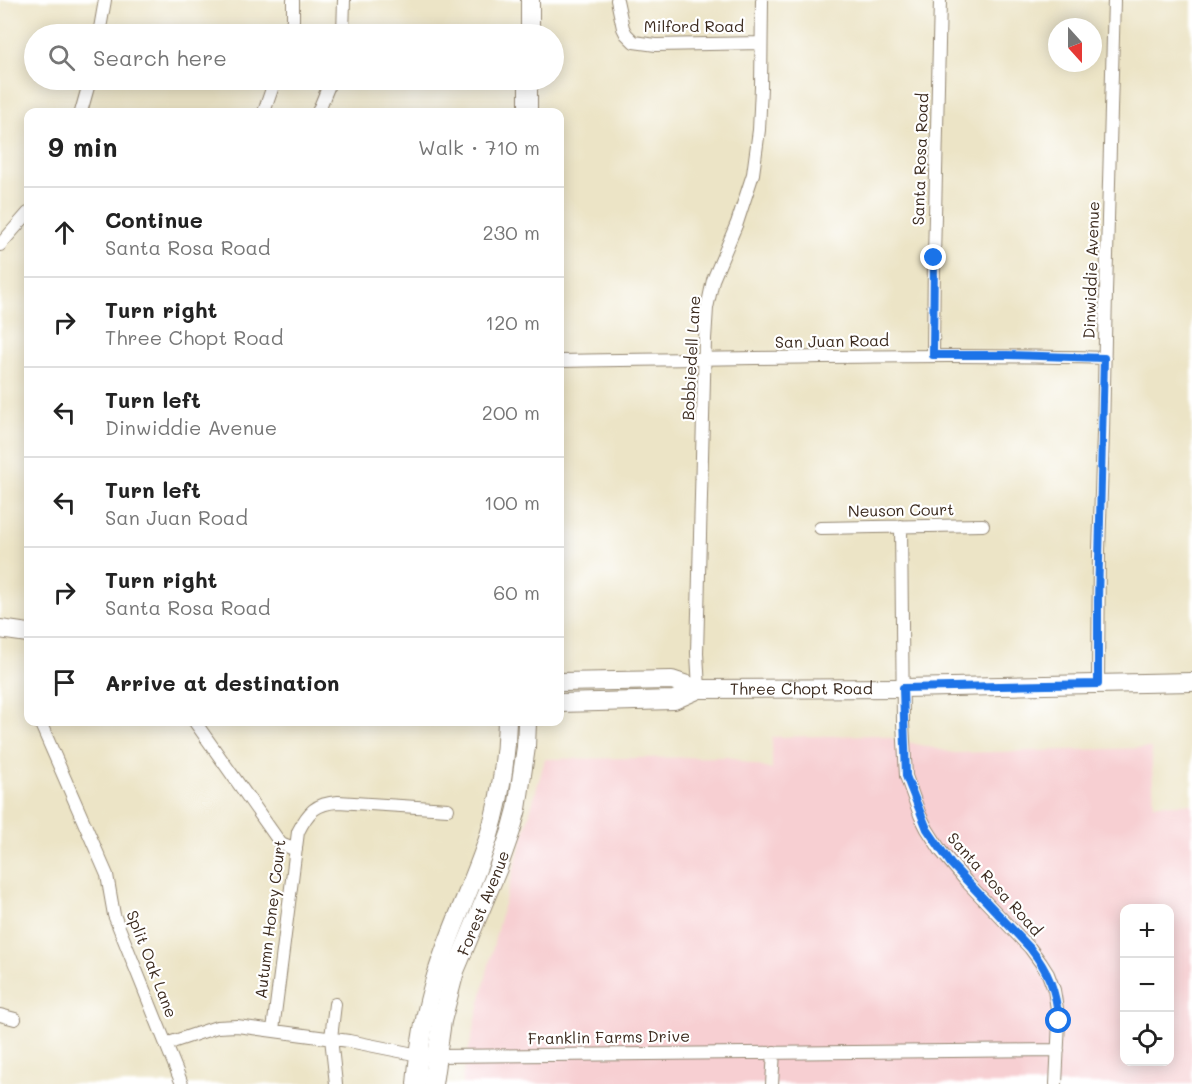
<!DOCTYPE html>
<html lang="en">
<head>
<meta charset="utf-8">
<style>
	:root { --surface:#fff; --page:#f2f2f2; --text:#222; --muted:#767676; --line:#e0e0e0 }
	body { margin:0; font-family:Mali,sans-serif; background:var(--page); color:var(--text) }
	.controls { position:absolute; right:18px; bottom:18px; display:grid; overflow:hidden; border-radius:12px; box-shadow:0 3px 15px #0003 }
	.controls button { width:54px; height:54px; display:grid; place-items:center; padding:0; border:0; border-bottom:2px solid var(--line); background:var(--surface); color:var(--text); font:30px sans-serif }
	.compass { position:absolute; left:1048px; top:18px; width:54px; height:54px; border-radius:50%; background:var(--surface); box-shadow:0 3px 15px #0003; rotate:159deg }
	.stop { position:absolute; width:18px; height:18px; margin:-14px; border:4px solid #1a73e8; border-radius:50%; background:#fff }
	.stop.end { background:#1a73e8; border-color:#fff; box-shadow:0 2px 6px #0008 }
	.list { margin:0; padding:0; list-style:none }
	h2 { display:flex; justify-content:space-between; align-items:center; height:78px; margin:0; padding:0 24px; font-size:26px }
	h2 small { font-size:20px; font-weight:400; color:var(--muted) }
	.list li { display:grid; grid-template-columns:39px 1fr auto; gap:18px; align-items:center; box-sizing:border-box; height:90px; padding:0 24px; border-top:2px solid var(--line) }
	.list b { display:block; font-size:22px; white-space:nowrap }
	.list p { margin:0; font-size:20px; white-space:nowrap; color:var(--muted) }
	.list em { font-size:20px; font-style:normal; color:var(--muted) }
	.icon { flex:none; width:33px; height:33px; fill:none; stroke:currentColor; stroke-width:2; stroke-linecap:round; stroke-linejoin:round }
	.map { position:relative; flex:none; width:1192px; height:1084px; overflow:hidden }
	.search { position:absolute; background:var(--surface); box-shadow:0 3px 15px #0003; left:24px; top:24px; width:540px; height:66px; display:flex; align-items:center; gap:15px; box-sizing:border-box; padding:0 21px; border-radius:33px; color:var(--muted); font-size:22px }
	.panel { position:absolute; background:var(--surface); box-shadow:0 3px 15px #0003; left:24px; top:108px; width:540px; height:618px; border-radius:12px }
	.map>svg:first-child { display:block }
	.built { fill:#f7cfd2; fill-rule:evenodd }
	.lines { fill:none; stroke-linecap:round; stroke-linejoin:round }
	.minor-casing { stroke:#948772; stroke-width:14 }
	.secondary-casing { stroke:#948772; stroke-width:20 }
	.minor { stroke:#fff; stroke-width:12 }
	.secondary { stroke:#fff; stroke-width:18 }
	.route { stroke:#1a73e8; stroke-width:8 }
	.labels { text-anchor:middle; stroke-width:4.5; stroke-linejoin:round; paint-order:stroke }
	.street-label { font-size:16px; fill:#3b2a1e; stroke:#fff }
</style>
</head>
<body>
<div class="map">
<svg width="1192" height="1084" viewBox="0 0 1192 1084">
	<rect width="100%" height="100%" fill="#fff"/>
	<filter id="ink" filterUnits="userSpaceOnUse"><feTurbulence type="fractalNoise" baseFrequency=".0167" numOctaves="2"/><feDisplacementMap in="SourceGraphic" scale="12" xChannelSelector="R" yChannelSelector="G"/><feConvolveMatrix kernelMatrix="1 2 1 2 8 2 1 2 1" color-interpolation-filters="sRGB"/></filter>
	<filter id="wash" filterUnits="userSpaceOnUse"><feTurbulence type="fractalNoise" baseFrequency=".008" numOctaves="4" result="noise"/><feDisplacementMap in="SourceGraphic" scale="24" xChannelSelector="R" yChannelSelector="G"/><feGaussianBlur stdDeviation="1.35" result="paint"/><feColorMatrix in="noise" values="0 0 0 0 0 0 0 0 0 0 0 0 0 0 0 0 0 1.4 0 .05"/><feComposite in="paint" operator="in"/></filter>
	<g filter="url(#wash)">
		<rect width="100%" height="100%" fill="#ece4c6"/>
		<path class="built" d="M878,735L954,753L1151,748L1154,804H1192V1084H463L462,1078L500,918L545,759L728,757L772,770V737ZM1124,908H1170V1062H1124Z"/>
	</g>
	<g filter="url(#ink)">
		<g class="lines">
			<g class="minor-casing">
				<path id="minor" d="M617,0L623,28L626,34L634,42L656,45L761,43
					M99,34L105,0
					M289,34L293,20V0
					M343,34L344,0
					M81,112L90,80
					M264,112L275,80
					M318,112L331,80
					M0,245L28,213
					M933,355L934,258L940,0
					M560,361C741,359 923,353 1105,358
					M901,526L903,723L906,776L920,815L927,829L941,851L966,881L1030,948L1041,963L1048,974L1054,990L1059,1021L1056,1084
					M820,528L983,525
					M1098,684L1099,550L1103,434L1106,292L1114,0
					M699,689L697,653L705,339L707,308L713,280L737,223L753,174L759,130L761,87L762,0
					M40,722L107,875L114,915L182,1084
					M195,722L281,844L296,850
					M335,1004L331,1038L336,1084
					M0,1015L15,1019
					M273,1030L298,832C308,812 316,803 338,802L448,809
					M166,1044L217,1027L237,1026L349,1041L419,1055L437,1056L1058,1050
					M772,1084L774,1052"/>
			</g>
			<g class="secondary-casing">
				<g id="secondary">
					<path d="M530,34V0"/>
					<path d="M528,112V80"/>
					<path d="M0,629L28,633"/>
					<path id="s1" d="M560,682L672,680L699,689L903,688L1192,682"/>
					<path d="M560,703L674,700L699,689"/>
					<path d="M416,1084C419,1047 425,1011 436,976C450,929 473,885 488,839C500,801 506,761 507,722"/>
					<path id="s2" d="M433,1084L442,1021L455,971L498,868L511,831L517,809L526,747L527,722"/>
				</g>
			</g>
			<use href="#minor" class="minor"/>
			<use href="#secondary" class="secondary"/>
		</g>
	</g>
	<g class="lines" filter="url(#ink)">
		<path class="route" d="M934,258L933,355H1007L1104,358L1098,601V684L903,688L906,776L927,829L951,864L1030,948C1049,972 1056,991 1059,1021"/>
	</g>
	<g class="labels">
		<g class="street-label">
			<text x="694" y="32">Milford Road</text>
			<text transform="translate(920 159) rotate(-88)" y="6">Santa Rosa Road</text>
			<text transform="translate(1091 270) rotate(-88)" y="6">Dinwiddie Avenue</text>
			<text transform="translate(832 341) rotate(-1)" y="6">San Juan Road</text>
			<text transform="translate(691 358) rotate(-87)" y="6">Bobbiedell Lane</text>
			<text transform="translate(901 510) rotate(-1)" y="6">Neuson Court</text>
			<text dy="6" stroke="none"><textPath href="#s1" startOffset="243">Three Chopt Road</textPath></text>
			<text transform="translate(995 884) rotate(48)" y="6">Santa Rosa Road</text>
			<text dy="6" stroke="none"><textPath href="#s2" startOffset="189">Forest Avenue</textPath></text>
			<text transform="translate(270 919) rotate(-83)" y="6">Autumn Honey Court</text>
			<text transform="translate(152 964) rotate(69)" y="6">Split Oak Lane</text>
			<text transform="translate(609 1037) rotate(-1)" y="6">Franklin Farms Drive</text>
		</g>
	</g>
</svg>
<div class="controls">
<button>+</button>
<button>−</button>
<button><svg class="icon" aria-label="locate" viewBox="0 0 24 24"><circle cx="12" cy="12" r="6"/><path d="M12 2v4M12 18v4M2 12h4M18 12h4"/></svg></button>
</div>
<svg class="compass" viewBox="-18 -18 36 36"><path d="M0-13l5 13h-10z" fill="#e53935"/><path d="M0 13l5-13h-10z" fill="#767676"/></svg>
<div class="stop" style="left:1059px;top:1021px"></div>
<div class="stop end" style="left:934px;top:258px"></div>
<div class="search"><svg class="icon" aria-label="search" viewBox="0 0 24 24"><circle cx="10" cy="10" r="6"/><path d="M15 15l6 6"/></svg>Search here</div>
<section class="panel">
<h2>9 min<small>Walk · 710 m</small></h2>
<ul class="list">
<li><svg class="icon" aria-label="ahead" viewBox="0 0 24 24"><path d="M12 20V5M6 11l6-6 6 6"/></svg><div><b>Continue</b><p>Santa Rosa Road</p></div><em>230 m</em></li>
<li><svg class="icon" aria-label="right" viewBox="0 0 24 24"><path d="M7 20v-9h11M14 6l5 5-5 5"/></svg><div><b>Turn right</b><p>Three Chopt Road</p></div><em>120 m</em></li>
<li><svg class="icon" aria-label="left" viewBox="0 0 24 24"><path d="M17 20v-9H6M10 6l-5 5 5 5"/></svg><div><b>Turn left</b><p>Dinwiddie Avenue</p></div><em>200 m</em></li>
<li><svg class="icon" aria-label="left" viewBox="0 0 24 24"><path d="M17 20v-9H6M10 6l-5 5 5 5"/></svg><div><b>Turn left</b><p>San Juan Road</p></div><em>100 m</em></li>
<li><svg class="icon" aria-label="right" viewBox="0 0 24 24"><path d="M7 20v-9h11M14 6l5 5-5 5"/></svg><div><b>Turn right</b><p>Santa Rosa Road</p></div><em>60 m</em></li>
<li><svg class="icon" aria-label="arrive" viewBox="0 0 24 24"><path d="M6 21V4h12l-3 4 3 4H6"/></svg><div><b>Arrive at destination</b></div></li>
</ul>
</section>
</div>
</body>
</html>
